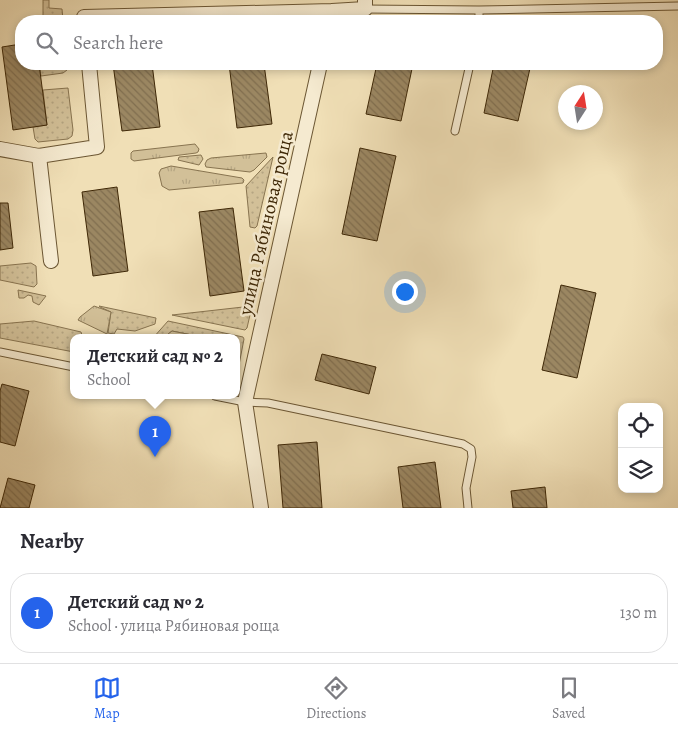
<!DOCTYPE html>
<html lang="en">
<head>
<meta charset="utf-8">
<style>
	:root { --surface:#fff; --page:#f7f7f7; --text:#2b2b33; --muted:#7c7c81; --line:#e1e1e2; --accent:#2563eb }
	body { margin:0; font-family:Alegreya,serif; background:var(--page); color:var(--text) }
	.controls { position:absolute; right:15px; bottom:15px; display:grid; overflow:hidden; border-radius:10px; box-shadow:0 2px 8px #0003 }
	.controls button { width:45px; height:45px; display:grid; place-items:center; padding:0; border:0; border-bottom:1px solid var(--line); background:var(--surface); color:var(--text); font:25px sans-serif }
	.compass { position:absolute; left:558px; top:85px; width:45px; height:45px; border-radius:50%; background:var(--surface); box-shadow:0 2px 8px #0003; rotate:12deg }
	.you { position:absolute; left:404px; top:291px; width:18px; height:18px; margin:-12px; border:4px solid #fff; border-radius:50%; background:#1a73e8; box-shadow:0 0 0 8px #1a73e833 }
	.badge { display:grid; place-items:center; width:32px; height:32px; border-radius:50%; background:var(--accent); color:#fff; font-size:16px; font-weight:700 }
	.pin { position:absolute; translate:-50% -41px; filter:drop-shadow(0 1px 2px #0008) }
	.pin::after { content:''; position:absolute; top:26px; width:18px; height:15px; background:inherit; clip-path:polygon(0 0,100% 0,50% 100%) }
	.popup { position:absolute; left:70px; top:334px; width:170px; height:65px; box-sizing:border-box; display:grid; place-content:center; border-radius:10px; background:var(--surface); filter:drop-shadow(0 1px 4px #0005); font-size:16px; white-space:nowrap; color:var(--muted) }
	.popup b { font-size:19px; color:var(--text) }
	.popup::after { content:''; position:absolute; left:50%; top:100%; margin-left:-10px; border:10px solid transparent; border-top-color:var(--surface) }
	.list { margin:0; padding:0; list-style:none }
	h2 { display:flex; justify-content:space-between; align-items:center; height:65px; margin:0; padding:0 20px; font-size:21px }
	h2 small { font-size:16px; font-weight:400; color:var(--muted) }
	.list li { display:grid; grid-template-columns:32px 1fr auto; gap:15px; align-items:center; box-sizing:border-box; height:80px; margin:0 10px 10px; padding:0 10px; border:1px solid var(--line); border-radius:20px }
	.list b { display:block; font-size:19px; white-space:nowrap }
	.list p { margin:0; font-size:16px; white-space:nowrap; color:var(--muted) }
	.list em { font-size:16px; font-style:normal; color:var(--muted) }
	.icon { flex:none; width:28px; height:28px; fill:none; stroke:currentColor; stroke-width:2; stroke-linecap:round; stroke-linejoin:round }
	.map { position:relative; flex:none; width:678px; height:508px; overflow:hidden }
	.search { position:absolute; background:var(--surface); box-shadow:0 2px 8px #0003; left:15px; right:15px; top:15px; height:55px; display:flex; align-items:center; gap:12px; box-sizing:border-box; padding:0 18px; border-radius:20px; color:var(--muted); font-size:19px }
	.sheet { height:155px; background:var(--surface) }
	nav { display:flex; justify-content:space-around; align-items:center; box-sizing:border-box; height:70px; border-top:1px solid var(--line); background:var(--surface); font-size:14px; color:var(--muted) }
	nav a { display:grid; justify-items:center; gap:2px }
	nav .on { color:var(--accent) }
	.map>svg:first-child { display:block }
	.grass { fill:url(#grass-dots); stroke:#887450 }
	.park { fill:url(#park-tufts); stroke:#887450 }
	.pitch { fill:#d2c098; stroke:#887450 }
	.building { fill:url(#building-back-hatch); stroke:#3f2807 }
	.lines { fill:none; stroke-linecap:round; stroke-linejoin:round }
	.service-casing { stroke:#6b5633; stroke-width:9 }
	.minor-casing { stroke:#6b5633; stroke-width:16 }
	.service { stroke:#f5ead0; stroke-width:7 }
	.minor { stroke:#f5ead0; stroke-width:14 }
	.labels { text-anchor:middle; stroke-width:5; stroke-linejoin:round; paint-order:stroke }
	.street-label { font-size:19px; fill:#3f2807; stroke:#f5ead0 }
</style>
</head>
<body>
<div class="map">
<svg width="678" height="508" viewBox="0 0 678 508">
	<defs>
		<pattern id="grass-dots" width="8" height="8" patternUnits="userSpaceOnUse" patternTransform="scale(1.25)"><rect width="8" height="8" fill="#d2c098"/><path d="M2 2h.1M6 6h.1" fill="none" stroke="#b5a582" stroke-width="1.8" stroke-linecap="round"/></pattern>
		<pattern id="park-tufts" width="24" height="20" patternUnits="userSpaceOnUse" patternTransform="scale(1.25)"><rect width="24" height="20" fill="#d2c098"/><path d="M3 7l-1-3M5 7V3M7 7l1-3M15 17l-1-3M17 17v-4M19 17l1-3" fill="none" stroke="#b5a582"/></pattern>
		<pattern id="building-back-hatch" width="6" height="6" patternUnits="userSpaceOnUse" patternTransform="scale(1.25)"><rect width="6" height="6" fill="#9b8762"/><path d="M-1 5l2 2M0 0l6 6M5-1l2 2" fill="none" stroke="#806e4f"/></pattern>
	</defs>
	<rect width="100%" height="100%" fill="#f0dfb6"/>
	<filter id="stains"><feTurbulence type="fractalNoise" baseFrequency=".004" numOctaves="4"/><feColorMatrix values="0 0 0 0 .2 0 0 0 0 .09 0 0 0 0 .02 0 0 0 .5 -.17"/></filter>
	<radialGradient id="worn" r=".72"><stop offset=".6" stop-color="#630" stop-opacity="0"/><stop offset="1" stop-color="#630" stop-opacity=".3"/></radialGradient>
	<path class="grass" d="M43,0H49V8L62,9L63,20H43Z
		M39,64H66L67,70L63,73L41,76Z
		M68,88L73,130L72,136L68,139L38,142L35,139L33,127L47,125L43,90Z
		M201,155L203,159L199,165L178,160L179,157Z
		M273,157L257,226L255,228L250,227L246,186Z
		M31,263L36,266L37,284L34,287L0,280V266Z
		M18,290L46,296L39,305L33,302L32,296L28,295L24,298H19Z
		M99,306L156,318L155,324L135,331L117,329L114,334L108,333L111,312L100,307Z
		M252,306L247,328L245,330L172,315Z
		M34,321L81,332L83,338H74V352L0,338V324Z
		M168,321L243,337L244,339L238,370L236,372V338H207L172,331L163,338H153Z"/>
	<path class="park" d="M195,144L199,149L198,152L196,153L134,161L131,159V153L133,151Z
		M266,153L267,157L254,170L250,172L206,167L205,164L207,160L211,158Z
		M171,166L242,178L244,180L243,183L169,190L162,186L159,173L161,169Z
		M94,306L111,312L107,334L78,320L80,317Z"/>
	<path class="pitch" d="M172,331L207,338H163Z"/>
	<path class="building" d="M21,44V64H39L47,125L13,130L2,47Z
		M113,64H152L160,127L122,131Z
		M229,64H264L272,124L237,128Z
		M377,64H413L401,121L366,114Z
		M494,64H531L518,121L484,113Z
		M360,148L396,156L377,241L342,234Z
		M117,187L128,271L93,276L82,192Z
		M0,203H8L13,248L0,250Z
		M233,208L244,291L210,296L199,212Z
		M561,285L596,293L577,378L542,370Z
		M322,354L376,367L369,394L315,380Z
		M2,384L29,391L15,446L0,442V391Z
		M317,442L322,508H283L278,445Z
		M435,462L441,508H403L398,467Z
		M8,478L35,485L29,508H0Z
		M545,487L547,508H513L511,491Z"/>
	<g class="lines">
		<g class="service-casing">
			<path id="service" d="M365,9L479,10L678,6
				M479,10V21
				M455,131L470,64
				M0,352L74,367
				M215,396L245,402L268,403L463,444L471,449L472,457L466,488L468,508"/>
		</g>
		<g class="minor-casing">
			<path id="minor" d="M84,21V17L332,11
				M329,21L332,11L365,9V0
				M0,149L39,156L97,147L89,64
				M39,156L51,261
				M261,508L245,402L320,64"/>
		</g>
		<use href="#service" class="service"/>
		<use href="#minor" class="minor"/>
	</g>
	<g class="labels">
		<g class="street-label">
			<text transform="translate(265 223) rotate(-77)" y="7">улица Рябиновая роща</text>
		</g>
	</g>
	<rect width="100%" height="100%" filter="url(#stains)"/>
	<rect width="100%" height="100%" fill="url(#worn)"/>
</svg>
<div class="controls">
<button><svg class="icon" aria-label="locate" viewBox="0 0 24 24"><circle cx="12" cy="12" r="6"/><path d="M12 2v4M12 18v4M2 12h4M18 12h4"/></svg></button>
<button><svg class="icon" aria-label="layers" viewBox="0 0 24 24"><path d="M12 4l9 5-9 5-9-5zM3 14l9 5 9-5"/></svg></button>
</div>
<svg class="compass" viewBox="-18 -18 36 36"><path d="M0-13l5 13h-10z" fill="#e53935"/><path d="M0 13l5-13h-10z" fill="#7c7c81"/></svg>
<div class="you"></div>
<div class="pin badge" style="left:155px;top:457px">1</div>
<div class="popup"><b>Детский сад № 2</b>School</div>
<div class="search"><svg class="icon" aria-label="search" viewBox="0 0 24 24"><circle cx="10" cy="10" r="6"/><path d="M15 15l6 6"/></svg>Search here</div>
</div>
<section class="sheet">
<h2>Nearby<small></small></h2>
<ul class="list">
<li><span class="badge">1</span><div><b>Детский сад № 2</b><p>School · улица Рябиновая роща</p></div><em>130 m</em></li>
</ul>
</section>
<nav>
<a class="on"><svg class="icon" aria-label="map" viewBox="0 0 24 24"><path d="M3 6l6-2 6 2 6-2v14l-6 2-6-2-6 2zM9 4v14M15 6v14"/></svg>Map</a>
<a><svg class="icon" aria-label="directions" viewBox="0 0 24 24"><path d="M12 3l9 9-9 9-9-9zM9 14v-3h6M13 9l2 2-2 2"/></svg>Directions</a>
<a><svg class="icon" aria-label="saved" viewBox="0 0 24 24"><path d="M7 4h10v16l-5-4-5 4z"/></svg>Saved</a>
</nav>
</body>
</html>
